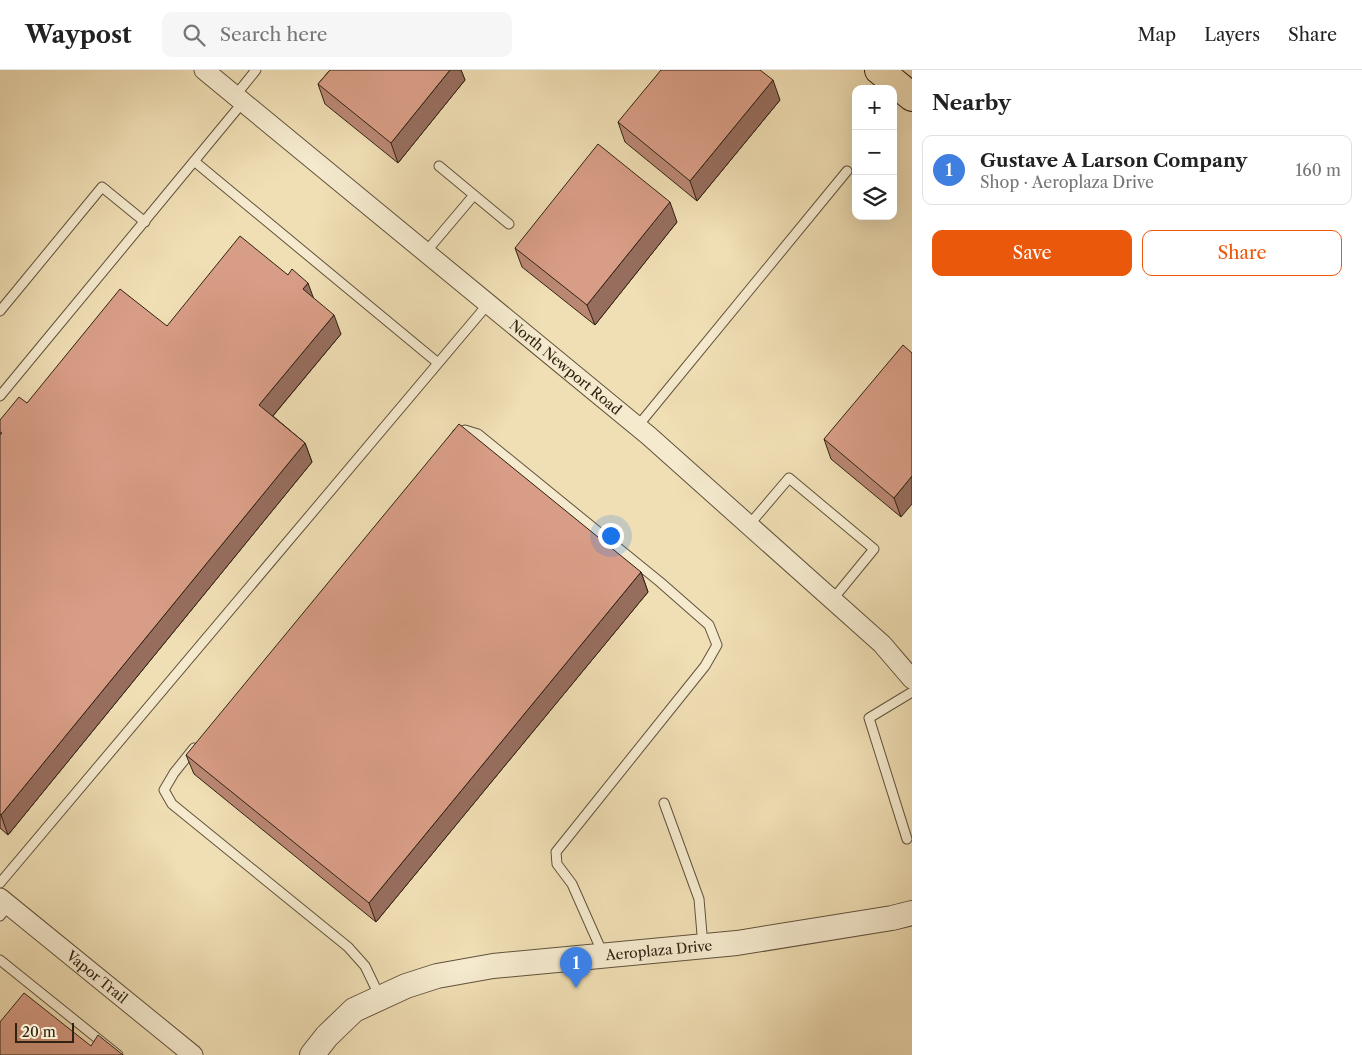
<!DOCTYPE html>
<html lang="en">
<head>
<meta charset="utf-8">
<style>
	:root { --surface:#fff; --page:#f6f6f6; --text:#222; --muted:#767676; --line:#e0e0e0; --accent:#ea580c }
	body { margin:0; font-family:"Libre Caslon Text",serif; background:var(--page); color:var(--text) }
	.controls { position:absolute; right:15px; top:15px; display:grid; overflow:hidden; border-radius:10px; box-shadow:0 5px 20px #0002 }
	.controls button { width:45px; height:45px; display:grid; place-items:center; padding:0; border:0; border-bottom:1px solid var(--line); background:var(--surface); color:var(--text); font:25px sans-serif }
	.scale { position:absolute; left:15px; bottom:12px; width:59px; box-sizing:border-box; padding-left:5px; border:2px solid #302313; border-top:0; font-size:14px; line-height:18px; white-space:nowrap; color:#302313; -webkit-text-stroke:4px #f5eace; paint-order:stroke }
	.you { position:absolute; left:610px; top:465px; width:18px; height:18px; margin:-12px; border:4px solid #fff; border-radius:50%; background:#1a73e8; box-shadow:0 0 0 8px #1a73e833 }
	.badge { display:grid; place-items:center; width:32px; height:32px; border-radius:50%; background:var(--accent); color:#fff; font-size:16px; font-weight:700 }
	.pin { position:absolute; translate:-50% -41px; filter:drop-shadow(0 1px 2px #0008) }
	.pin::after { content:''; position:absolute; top:26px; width:18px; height:15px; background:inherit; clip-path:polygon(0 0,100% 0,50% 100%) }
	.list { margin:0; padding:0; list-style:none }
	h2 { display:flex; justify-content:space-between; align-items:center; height:65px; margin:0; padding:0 20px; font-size:21px }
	h2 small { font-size:16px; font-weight:400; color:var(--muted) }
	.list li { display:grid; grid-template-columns:32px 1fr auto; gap:15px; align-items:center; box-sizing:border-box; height:70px; margin:0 10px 10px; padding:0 10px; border:1px solid var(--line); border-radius:10px }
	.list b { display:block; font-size:19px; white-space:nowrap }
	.list p { margin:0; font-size:16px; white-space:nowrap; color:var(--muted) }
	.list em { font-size:16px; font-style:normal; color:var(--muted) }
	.actions { display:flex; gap:10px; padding:15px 20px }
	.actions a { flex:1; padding:11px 0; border:1px solid var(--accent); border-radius:10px; text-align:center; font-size:18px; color:var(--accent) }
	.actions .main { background:var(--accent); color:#fff }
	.icon { flex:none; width:28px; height:28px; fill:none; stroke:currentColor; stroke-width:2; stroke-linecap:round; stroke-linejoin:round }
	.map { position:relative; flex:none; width:912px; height:985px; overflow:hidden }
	header { display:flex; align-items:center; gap:30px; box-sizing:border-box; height:70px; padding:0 25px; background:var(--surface); border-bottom:1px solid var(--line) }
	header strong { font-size:24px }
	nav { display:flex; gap:28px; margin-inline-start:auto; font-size:18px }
	.search { width:350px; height:45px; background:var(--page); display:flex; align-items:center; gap:12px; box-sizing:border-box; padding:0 18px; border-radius:10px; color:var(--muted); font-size:19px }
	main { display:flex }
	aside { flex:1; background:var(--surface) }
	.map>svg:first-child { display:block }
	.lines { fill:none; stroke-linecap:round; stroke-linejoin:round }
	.service-casing { stroke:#60523b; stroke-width:11 }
	.minor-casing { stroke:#60523b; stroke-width:21 }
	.tertiary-casing { stroke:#60523b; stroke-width:26 }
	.trunk-casing { stroke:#302313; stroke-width:30 }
	.service { stroke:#f5eace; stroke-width:9 }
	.minor { stroke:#f5eace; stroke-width:19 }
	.tertiary { stroke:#f5eace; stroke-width:24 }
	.trunk { stroke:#f0deb4; stroke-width:28 }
	.wall { fill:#ba8773; stroke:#302313 }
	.shaded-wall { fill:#976e5e; stroke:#302313 }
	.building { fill:#d89d86; stroke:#302313 }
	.labels { text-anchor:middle; stroke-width:5; stroke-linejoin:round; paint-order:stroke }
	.street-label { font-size:14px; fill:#302313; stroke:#f5eace }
</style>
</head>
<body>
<header>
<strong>Waypost</strong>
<div class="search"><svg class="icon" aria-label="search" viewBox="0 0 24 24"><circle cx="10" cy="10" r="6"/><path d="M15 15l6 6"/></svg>Search here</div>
<nav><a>Map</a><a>Layers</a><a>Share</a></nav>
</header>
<main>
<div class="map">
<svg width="912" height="985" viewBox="0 0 912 985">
	<rect width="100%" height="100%" fill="#f0deb4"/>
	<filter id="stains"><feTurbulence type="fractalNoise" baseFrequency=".004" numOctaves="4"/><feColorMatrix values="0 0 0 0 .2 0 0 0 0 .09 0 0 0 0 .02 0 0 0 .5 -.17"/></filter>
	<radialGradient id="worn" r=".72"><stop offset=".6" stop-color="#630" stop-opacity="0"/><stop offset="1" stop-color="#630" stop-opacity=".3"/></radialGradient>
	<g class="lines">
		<g class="service-casing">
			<path id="service" d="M235,26L256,0
				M194,91L438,293
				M439,96L509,154
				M425,183L474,125
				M0,241L102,117L145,152
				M0,326L243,32
				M637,357L847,101
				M457,364L465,360L478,364L660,512L709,555L717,575L705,596L556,782L557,794L572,814L603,884
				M749,455L789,408L874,479L833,529
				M194,678L174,703L164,720L172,734L348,877L365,896L380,927
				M664,733L699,829L703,876
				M907,769L869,648L912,622
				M0,813L488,234
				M0,846L9,835
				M0,890L118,985"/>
		</g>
		<g class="minor-casing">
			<g id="minor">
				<path id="s1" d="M204,0L649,366L882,574L912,609"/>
				<path id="s2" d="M0,828L193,985"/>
			</g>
		</g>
		<g class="tertiary-casing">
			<g id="tertiary">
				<path id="s3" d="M312,985L327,966L354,940L406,916L437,906L493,896L737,873L892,848L912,843"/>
			</g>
		</g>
		<g class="trunk-casing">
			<path id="trunk" d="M879,0L912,27"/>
		</g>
		<use href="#service" class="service"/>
		<use href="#minor" class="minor"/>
		<use href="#tertiary" class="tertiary"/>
		<use href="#trunk" class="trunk"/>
	</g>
	<path class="wall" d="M330,0H461L465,10L398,93L325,34L318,14Z
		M780,30L697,131L625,72L618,52Z
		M677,152L595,255L522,197L515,178Z
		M313,228L341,264L273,346L305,373L312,392L8,765L0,758V350L27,333L167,256Z
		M912,283L901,447L831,389L824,369Z
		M641,502L648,522L376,852L194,704L186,685Z"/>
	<path class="shaded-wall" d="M450,0H461L465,10L398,93L391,73Z
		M773,10L780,30L697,131L690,111Z
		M670,132L677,152L595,255L587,235Z
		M308,213L315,232L303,219Z
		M334,245L341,264L266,354L259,335Z
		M305,373L312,392L8,765L1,745Z
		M912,406V434L901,447L894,428Z
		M641,502L648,522L376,852L369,833Z"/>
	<path class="building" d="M330,0H450L391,73L318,14Z
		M661,0H760L773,10L690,111L618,52Z
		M598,74L670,132L587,235L515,178Z
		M240,166L288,205L292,199L308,213L303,219L334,245L259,335L305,373L1,745L0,744V365L2,363L0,362V350L19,327L27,333L120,219L167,256Z
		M903,275L912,283V406L894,428L824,369Z
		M459,354L641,502L369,833L186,685Z
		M24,923L91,976L98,965L123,985H0V952Z"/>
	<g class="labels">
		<g class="street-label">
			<text dy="5" stroke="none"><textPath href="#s1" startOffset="468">North Newport Road</textPath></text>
			<text dy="5" stroke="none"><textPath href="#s3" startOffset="375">Aeroplaza Drive</textPath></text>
			<text dy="5" stroke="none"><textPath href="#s2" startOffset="125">Vapor Trail</textPath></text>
		</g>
	</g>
	<rect width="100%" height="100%" filter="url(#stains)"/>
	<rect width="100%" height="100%" fill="url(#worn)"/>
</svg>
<div class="controls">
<button>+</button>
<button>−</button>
<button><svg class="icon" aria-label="layers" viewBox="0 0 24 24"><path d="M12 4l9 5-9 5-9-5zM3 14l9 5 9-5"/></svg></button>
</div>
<div class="scale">20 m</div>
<div class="you"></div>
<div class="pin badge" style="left:576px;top:918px;background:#3f7fe0">1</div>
</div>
<aside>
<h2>Nearby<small></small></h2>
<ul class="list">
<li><span class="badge" style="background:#3f7fe0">1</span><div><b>Gustave A Larson Company</b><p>Shop · Aeroplaza Drive</p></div><em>160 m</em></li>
</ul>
<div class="actions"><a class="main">Save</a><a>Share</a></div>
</aside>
</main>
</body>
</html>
